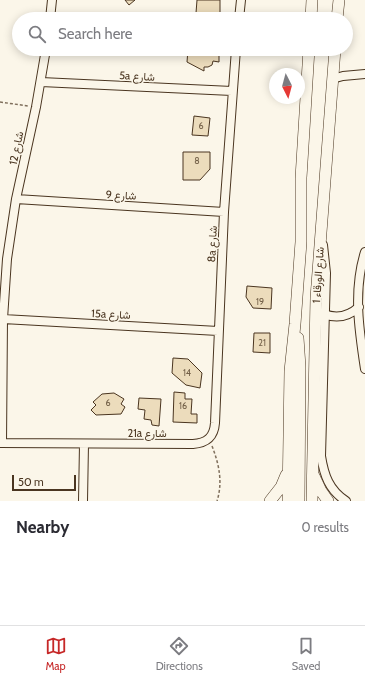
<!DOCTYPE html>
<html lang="en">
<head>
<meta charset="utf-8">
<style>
	:root { --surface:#fff; --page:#f2f2f3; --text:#2b2b33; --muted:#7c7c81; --line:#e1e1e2; --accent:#c62828 }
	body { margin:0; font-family:Cabin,Vazirmatn,sans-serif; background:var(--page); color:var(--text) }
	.compass { position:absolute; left:269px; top:68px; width:36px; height:36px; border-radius:50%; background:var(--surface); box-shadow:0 2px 10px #0003; rotate:174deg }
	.scale { position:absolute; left:12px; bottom:10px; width:64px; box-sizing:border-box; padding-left:4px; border:2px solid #4a3520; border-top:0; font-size:11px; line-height:14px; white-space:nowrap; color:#4a3520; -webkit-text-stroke:3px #fbf6e9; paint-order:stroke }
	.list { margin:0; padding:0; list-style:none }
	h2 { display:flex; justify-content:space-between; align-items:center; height:52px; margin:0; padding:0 16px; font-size:17px }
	h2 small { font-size:13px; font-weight:400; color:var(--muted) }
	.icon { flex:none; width:22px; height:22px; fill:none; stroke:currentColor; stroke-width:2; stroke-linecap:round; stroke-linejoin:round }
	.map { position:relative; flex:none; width:365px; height:501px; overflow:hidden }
	.search { position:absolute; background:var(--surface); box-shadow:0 2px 10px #0003; left:12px; right:12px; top:12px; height:44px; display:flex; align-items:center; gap:10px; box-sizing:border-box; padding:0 14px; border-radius:22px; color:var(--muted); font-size:15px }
	.sheet { height:124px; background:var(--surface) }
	nav { display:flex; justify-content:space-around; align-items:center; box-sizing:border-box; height:56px; border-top:1px solid var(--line); background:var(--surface); font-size:11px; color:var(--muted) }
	nav a { display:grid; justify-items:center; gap:2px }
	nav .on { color:var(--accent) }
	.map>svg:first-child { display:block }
	.building { fill:#ecdcbc; stroke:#4a3520 }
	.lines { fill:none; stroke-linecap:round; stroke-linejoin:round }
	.street-casing { stroke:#4a3520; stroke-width:10 }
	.secondary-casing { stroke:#4a3520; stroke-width:12 }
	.path { stroke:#7f6f5c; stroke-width:1.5; stroke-dasharray:3 2; stroke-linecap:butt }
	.street { stroke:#fbf6e9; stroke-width:8 }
	.secondary { stroke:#fbf6e9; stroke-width:11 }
	.labels { text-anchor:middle; stroke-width:3; stroke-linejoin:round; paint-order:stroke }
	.number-label { font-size:9px; fill:#725f47 }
	.street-label { font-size:11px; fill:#4a3520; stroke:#fbf6e9 }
</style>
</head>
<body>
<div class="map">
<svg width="365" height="501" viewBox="0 0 365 501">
	<rect width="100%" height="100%" fill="#fbf6e9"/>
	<path class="building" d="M125,0H135L129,5Z
		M197,0H220V14L196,13Z
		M188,49H219V62L213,61L212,65L208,67H204V71L187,62Z
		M194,116L210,118L208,136L192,135Z
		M183,152H210V169L200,180H183Z
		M247,286L272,288L271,309L253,308L246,297Z
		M254,333H270V353L253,352Z
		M173,358L188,359L202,373L200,388L186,385L172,373Z
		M174,392L185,393V399H192L191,414H197V423L173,422Z
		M114,393L124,399L121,404L125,407L121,414L96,415L91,410L96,405L93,402L102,394Z
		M139,398L161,399L159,426L152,425L151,420L144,419L145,410L138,409Z"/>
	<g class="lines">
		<g class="street-casing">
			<path id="street" d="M50,19L52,0
				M239,19L241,0
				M332,79L343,76L365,74
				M41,82L232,91
				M16,199L224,212
				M323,245L326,273L321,456C324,475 329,490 346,501
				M324,314C337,319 348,317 359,307
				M3,319L218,331
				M365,369C359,330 353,290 365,252
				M0,443L193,444C207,443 214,437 215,423L224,212L236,49
				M2,443L3,319L7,259L16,199L36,107L46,49
				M83,501L84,444"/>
		</g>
		<g class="secondary-casing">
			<path id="secondary" d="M311,19L312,0
				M337,19L339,0
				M298,338L300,367L299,501
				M314,476L321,491L328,501
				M270,501L281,487L286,475
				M288,501L290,371L295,324L301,242V178L309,49
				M312,501L316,298L335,49"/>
		</g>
		<path class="path" d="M0,102L28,106
			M212,446C219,464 223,482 217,501"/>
		<use href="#street" class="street"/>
		<use href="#secondary" class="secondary"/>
	</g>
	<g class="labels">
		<g class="number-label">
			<text x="201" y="129">6</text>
			<text x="197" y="164">8</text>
			<text x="260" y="305">19</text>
			<text x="262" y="346">21</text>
			<text x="187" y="376">14</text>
			<text x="108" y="406">6</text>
			<text x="183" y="409">16</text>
		</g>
		<g class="street-label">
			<text transform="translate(137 76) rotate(3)" y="4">5a شارع</text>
			<text transform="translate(16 148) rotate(-78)" y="4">شارع 12</text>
			<text transform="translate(121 195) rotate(3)" y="4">شارع 9</text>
			<text transform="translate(212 244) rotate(-87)" y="4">8a شارع</text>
			<text transform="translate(318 275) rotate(-86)" y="4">شارع الورقاء 1</text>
			<text transform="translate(111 314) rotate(3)" y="4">15a شارع</text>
			<text x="147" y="437">21a شارع</text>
		</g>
	</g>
</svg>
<svg class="compass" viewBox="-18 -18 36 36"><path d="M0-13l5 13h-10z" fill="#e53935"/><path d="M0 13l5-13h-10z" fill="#7c7c81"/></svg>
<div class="scale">50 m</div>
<div class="search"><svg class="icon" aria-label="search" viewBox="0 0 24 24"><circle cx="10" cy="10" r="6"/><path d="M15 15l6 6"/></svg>Search here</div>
</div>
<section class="sheet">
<h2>Nearby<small>0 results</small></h2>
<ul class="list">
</ul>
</section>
<nav>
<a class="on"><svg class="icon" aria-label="map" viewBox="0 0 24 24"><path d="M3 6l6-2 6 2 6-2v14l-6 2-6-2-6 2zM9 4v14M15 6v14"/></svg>Map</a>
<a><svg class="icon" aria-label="directions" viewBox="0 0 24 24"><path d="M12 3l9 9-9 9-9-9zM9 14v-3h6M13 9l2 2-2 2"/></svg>Directions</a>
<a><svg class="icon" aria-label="saved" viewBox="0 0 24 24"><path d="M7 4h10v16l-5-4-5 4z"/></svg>Saved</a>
</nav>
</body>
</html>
